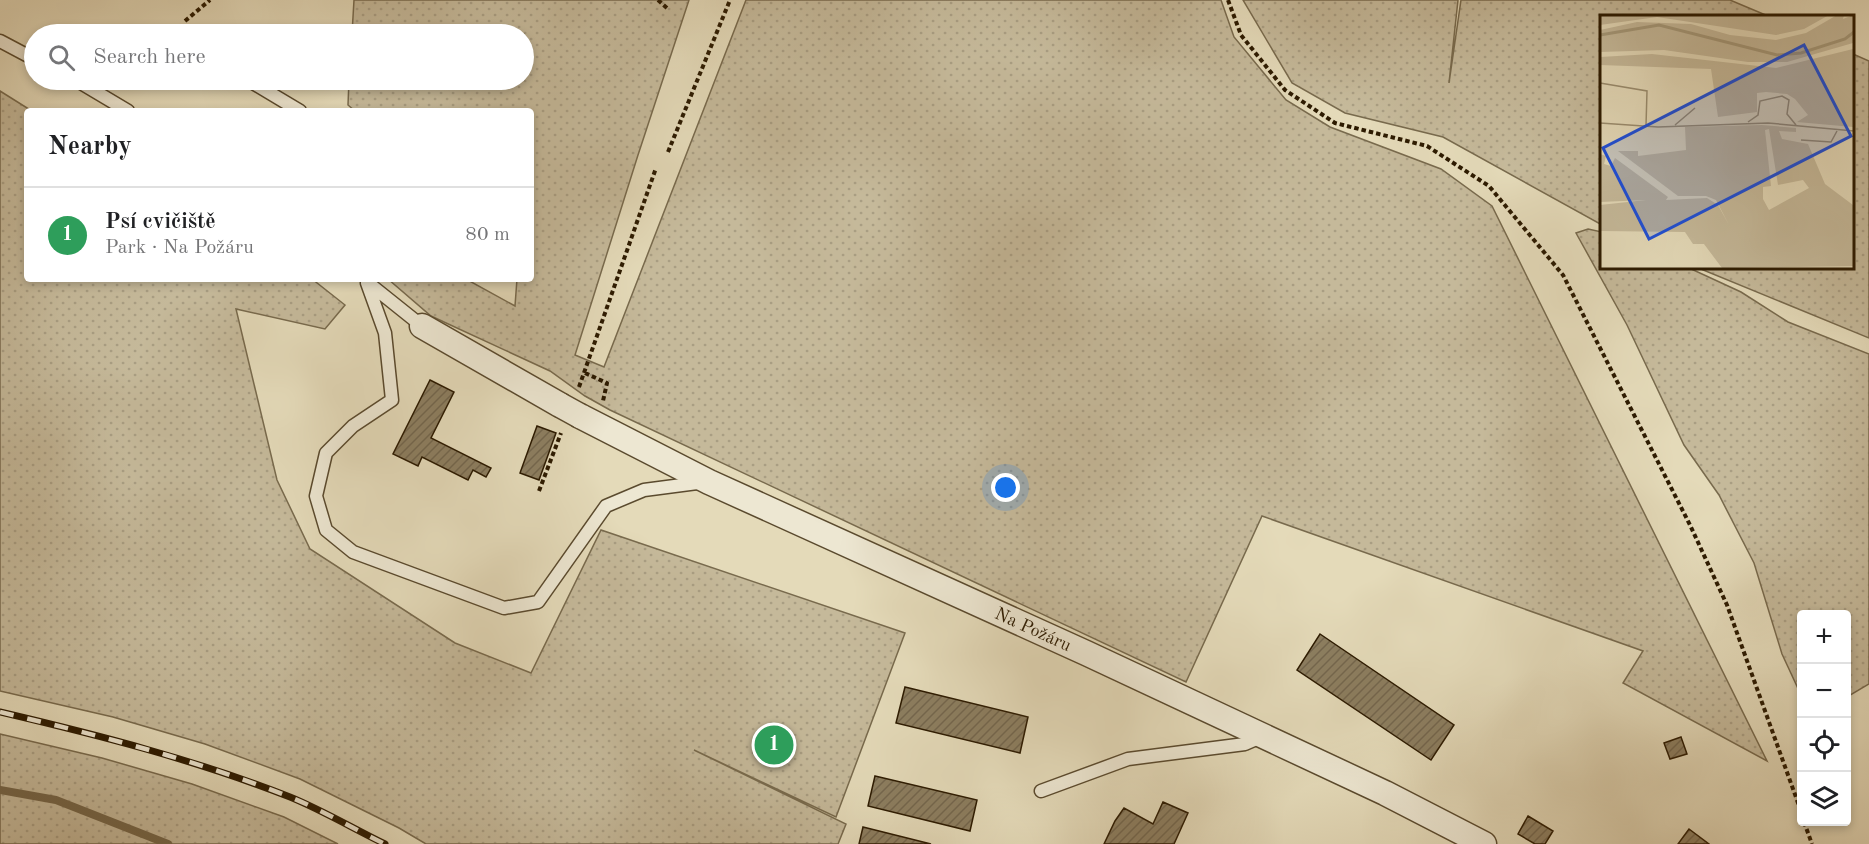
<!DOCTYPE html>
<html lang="en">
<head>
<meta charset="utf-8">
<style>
	:root { --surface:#fff; --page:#f6f6f6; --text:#202124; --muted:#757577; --line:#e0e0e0; --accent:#0b8043 }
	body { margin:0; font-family:"Old Standard TT",serif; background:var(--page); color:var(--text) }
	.controls { position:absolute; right:18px; bottom:18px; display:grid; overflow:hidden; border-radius:6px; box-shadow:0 3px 9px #0003 }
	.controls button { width:54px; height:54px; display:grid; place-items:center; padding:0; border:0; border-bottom:2px solid var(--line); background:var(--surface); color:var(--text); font:30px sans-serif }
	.you { position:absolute; left:1006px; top:488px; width:21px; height:21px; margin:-15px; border:4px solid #fff; border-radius:50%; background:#1a73e8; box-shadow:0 0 0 9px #1a73e833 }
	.badge { display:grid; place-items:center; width:39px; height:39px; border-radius:50%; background:var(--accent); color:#fff; font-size:20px; font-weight:700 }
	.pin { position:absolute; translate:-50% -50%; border:3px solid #fff; box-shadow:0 2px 6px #0006 }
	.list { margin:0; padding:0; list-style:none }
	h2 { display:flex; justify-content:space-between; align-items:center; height:78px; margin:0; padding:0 24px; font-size:26px }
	h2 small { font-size:20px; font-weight:400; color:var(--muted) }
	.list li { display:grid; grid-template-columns:39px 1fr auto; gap:18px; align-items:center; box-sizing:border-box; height:96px; padding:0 24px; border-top:2px solid var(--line) }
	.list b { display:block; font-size:22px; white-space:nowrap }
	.list p { margin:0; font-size:20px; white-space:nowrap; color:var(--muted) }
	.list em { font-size:20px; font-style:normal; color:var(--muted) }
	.icon { flex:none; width:33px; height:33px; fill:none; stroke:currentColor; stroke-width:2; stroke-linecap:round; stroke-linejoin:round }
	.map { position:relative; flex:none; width:1869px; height:844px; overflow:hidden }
	.search { position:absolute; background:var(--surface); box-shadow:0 3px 9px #0003; left:24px; top:24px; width:510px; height:66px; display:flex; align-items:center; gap:15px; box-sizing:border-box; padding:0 21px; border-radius:33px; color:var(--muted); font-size:22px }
	.panel { position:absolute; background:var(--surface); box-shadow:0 3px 9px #0003; left:24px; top:108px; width:510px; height:174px; border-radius:6px }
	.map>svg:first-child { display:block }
	.green { fill:url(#green-dots); stroke:#786a4d; stroke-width:1.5 }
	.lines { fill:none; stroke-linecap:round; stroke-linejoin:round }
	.stream { stroke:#756649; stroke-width:8 }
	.building { fill:url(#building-hatch); stroke:#2c1a00; stroke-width:1.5 }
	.service-casing { stroke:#5a4a2e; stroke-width:15 }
	.minor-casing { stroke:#5a4a2e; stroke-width:27 }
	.path { stroke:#2c1a00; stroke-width:4; stroke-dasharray:4.5 3; stroke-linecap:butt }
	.service { stroke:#ede7d2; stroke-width:12 }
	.minor { stroke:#ede7d2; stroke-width:24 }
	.rail-casing { stroke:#2c1a00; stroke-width:7 }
	.rail { stroke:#ede7d2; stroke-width:4.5; stroke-dasharray:14; stroke-linecap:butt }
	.minor-bridge-casing { stroke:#5a4a2e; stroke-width:27; stroke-linecap:butt }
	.minor-bridge { stroke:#ede7d2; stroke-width:24 }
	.labels { text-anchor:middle; stroke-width:4.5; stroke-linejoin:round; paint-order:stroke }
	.street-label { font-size:18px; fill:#2c1a00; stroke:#ede7d2 }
	.inset-river { fill:none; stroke:#a5997a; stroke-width:3 }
	.inset-road { fill:none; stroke:#9a8d6f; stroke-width:1.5 }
	.view { fill:#1d4ed8; fill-opacity:0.15; stroke:#1d4ed8; stroke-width:3 }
	.inset-edge { fill:none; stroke:#2c1a00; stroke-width:3 }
</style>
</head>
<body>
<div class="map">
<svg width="1869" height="844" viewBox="0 0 1869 844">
	<defs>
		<pattern id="green-dots" width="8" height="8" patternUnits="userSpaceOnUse" patternTransform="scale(1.5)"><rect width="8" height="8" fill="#c5b99a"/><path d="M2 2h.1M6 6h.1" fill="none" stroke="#a99e83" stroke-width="1.8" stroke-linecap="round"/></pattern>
		<pattern id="building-hatch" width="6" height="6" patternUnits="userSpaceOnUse" patternTransform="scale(1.5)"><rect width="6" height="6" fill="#8c7e60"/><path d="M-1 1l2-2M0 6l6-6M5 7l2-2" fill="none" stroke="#73664d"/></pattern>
	</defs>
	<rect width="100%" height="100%" fill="#e4dab9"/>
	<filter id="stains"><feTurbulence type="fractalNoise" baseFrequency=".00333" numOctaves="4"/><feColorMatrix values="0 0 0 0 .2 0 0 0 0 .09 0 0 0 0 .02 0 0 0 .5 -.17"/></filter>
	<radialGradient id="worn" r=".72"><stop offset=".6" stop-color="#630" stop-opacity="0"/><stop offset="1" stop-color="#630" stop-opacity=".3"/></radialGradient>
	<path class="green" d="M354,0H689L638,155L575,355L604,367L746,0H1221L1234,37L1286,100L1330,127L1441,169L1492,206L1767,761L1623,683L1643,651L1262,516L1186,682L610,410L585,396L550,371L431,316L388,279H466L515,306L517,279H531V111H355L348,105L349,80H524V34H352Z
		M1243,0H1458L1449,83L1461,0H1730L1768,16H1602V225L1443,137L1345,113L1292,83Z
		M1853,54L1869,61V338L1696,267H1852Z
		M0,91L32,111H27V279H312L345,305L325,329L236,309L277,480L310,549L455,643L531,673L601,530L905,633L836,817L694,750L846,824L838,844H426L399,828L300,779L205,744L113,717L0,691Z
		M1588,229L1602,232V267H1687L1741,292L1788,322L1869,354V684L1847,697L1846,614H1802L1801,695L1782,654L1754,563L1719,495L1684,445L1627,325L1576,233Z
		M0,734L102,758L192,784L284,817L338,844H0Z"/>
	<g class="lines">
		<path class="stream" d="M0,790L56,800L168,844"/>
	</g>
	<path class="building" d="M430,380L454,392L431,438L491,468L486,477L473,470L468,480L422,457L418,466L393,454Z
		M537,426L556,433L539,480L520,473Z
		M1320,634L1454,725L1431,760L1297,670Z
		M905,687L1028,717L1020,753L896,723Z
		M1681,737L1687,754L1670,759L1664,743Z
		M875,776L977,800L970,831L868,806Z
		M1163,802L1188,813L1174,844H1104L1115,821L1124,808L1153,824Z
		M1528,816L1553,831L1545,844H1535L1518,834Z
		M863,827L931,844H859Z
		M1689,829L1709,844H1678Z"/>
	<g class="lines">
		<g class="service-casing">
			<path id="service" d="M168,34H173
				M0,41L34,59
				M76,80L128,111
				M248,80L300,111
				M367,282L422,326
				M367,283L385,333L392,400L353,426L326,453L316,496L326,530L353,552L504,608L538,602L606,506L644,490L705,482
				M1041,791L1128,759L1245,744L1261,737"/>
		</g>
		<g class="minor-casing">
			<g id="minor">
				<path d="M422,326L560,405"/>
				<path id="s1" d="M580,416L709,482L1086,653L1385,793L1484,844"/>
			</g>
		</g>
		<path class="path" d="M658,0L668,9
			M1228,0L1241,35L1285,90L1335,123L1427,146L1489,186L1563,275L1690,525L1727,605L1802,814
			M185,21L210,0
			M668,152L730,0
			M585,373L607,383L603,401
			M579,387L656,168
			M539,491L561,433
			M1804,822L1812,844"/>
		<use href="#service" class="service"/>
		<use href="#minor" class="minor"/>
		<g class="rail-casing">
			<path id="rail" d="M0,712C98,735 196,760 290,797C322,810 354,829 385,844"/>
		</g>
		<use href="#rail" class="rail"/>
		<g class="minor-bridge-casing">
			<path id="minor-bridge" d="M560,405L580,416"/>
		</g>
		<use href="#minor-bridge" class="minor-bridge"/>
	</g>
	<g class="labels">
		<g class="street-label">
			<text dy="6" stroke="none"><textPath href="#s1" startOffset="501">Na Požáru</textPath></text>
		</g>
	</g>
	<g transform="translate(1600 15)">
		<rect width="254" height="254" fill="#e4dab9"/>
		<path d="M237,0H244L243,4L253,0V28L187,47H148L64,35L0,37V15L37,7L91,9L130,20L176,25L206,18ZM253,34V112L197,107L208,100L195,84L187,79L166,77L157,78V97L118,102L111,54L0,50V42L52,39L176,53ZM162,110L196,113V117L179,116L182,124L208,129L225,169L253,190V251L122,253L104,229H93L85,217L0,216V190L46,185L0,187V139L6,141L4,149L11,151L15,143L68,182L66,185L107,183L118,190L129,210L116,185L106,181H78L18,136H38V141L86,135L85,112ZM169,114L178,170L203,165L209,173L169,195L163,184V172L171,171L165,115Z" fill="#c5b99a" fill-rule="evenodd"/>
		<path d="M0,0H229L204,14L176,20L57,2L0,10Z" fill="#c5b99a"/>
		<path class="inset-river" d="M0,20L59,10L177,40L201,38L245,24L254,17"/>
		<path class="inset-road" d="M0,68L47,76L46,111M148,107L158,100L160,86L182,81L189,85L187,99L196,110M0,108L58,112L168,108L254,116M75,110L95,93M201,125L231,127L237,116"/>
		<path class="view" d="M204,30L251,121L49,224L3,133Z"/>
		<rect width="254" height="254" class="inset-edge"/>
	</g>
	<rect width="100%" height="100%" filter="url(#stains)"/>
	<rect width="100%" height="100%" fill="url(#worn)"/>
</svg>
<div class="controls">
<button>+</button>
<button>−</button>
<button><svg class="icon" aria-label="locate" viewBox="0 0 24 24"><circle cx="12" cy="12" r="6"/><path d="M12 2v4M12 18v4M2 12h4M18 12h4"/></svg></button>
<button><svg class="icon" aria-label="layers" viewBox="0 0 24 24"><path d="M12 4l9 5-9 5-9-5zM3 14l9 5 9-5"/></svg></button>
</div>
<div class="you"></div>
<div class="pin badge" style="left:774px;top:745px;background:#2e9e5b">1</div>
<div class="search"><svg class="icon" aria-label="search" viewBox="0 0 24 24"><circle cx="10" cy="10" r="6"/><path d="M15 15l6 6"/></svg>Search here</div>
<section class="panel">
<h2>Nearby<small></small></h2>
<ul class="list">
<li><span class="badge" style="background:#2e9e5b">1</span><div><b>Psí cvičiště</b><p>Park · Na Požáru</p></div><em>80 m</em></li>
</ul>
</section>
</div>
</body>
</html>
